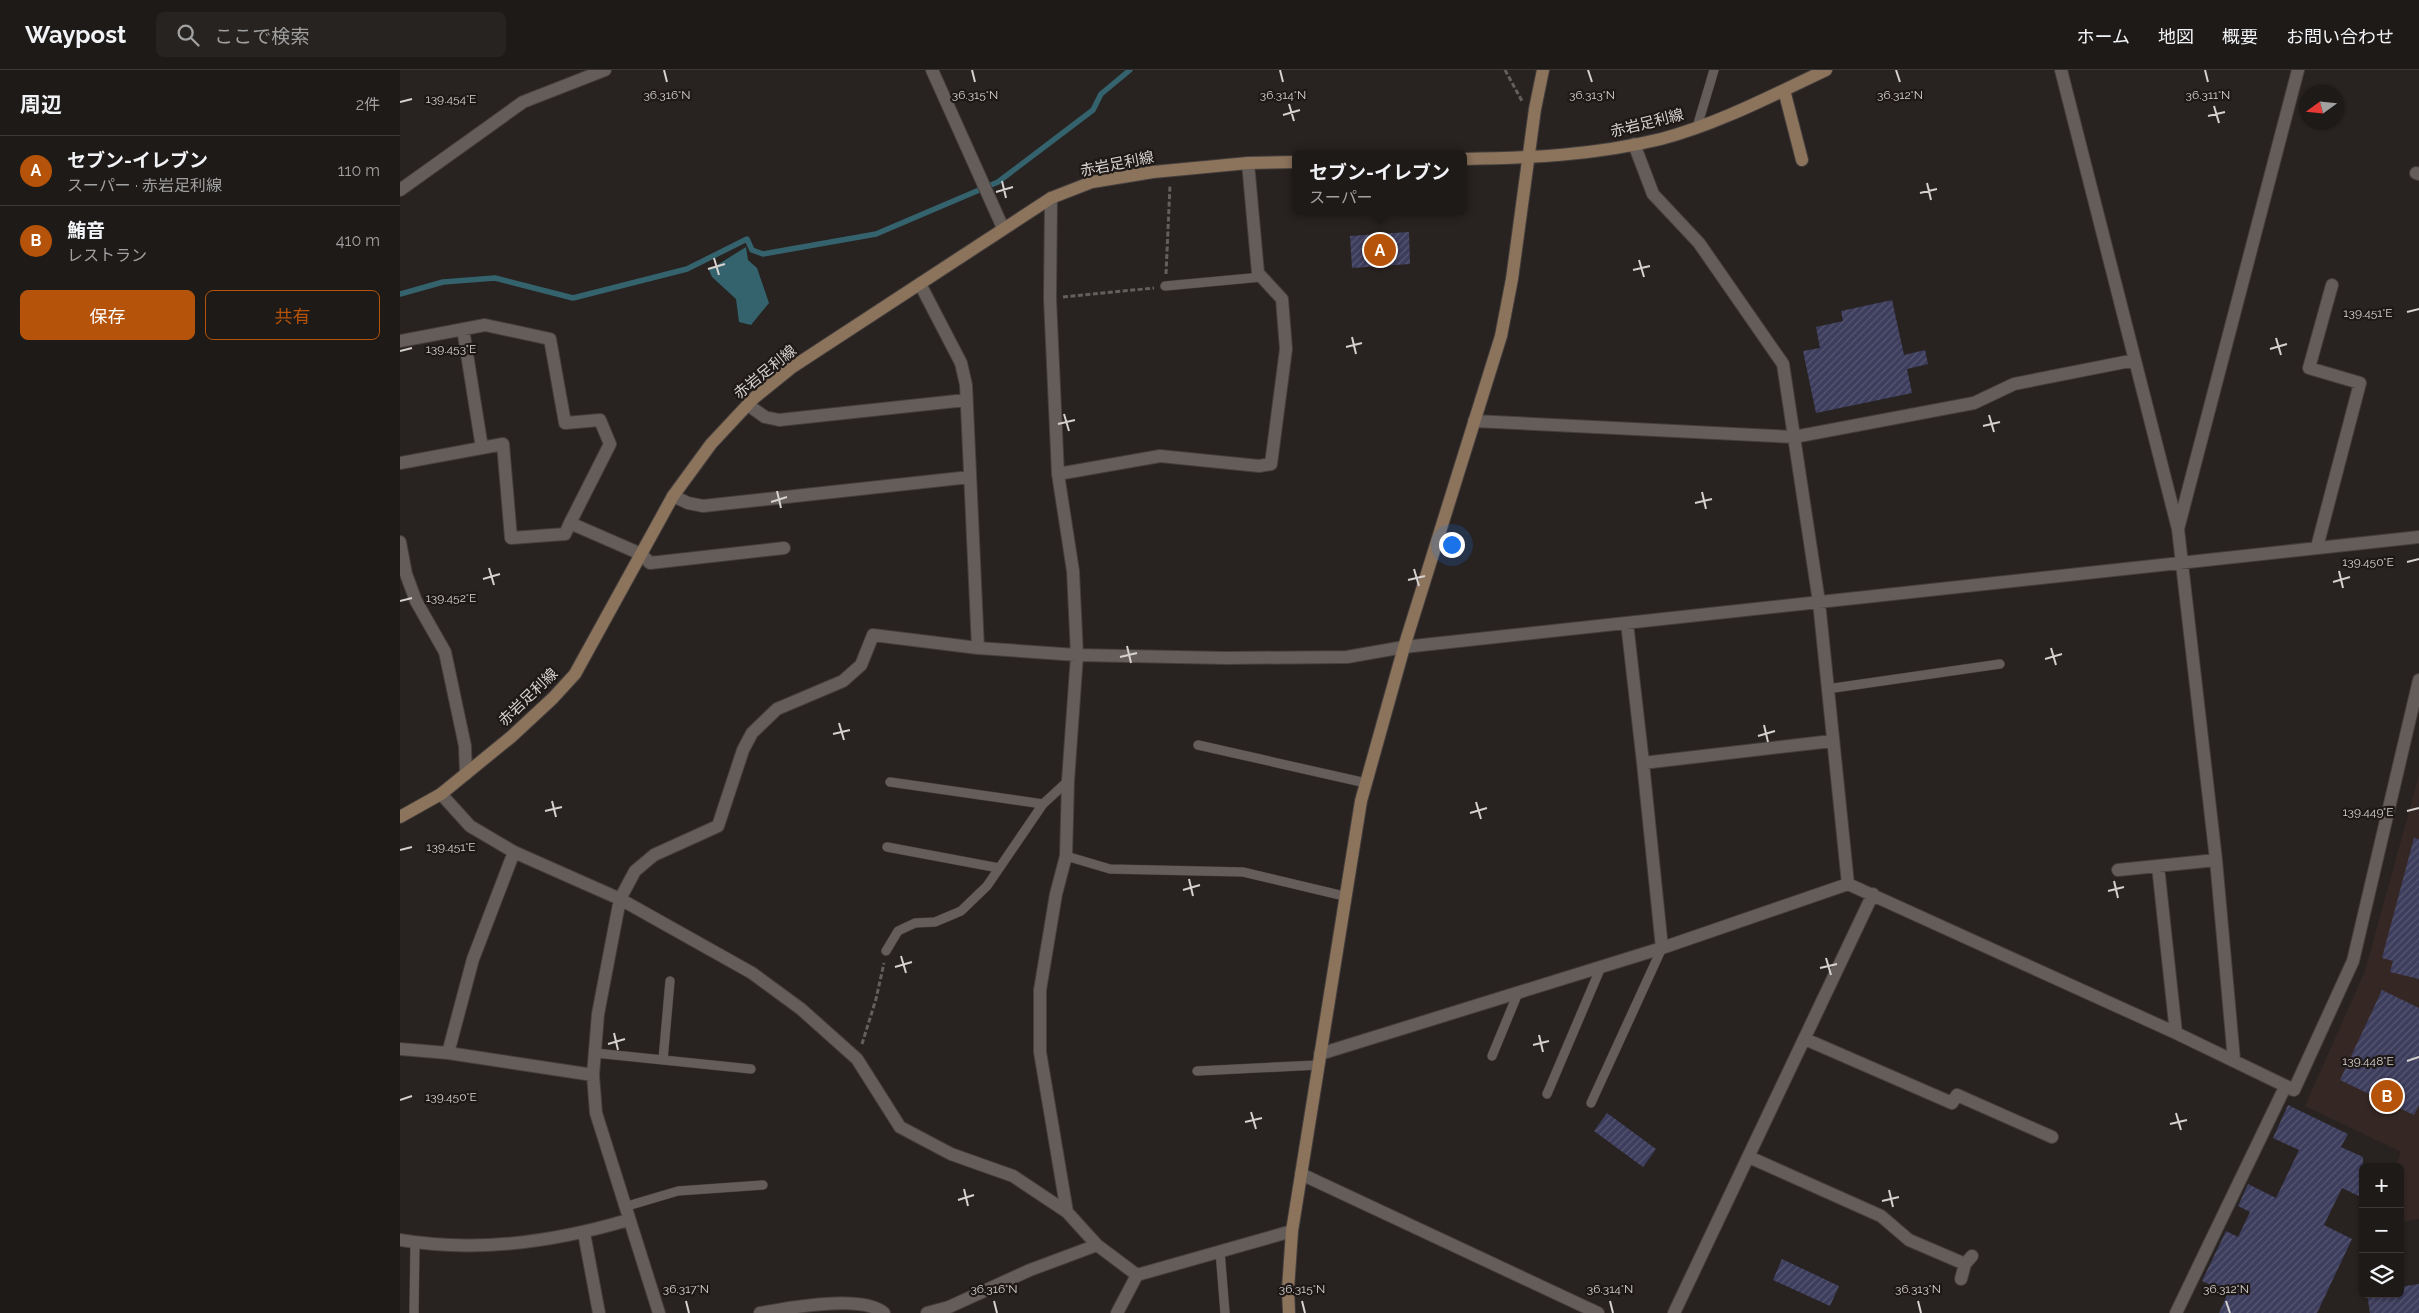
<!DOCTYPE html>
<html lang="ja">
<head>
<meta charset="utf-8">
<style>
	:root { --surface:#1e1a18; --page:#262321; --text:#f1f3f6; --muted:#a1a1a2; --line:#3c3837; --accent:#b45309 }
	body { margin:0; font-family:Raleway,"Noto Sans JP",sans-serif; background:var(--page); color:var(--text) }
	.controls { position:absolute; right:15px; bottom:15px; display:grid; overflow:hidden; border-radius:8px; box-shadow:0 1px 4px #0004 }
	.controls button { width:45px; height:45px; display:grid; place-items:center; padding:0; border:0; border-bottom:1px solid var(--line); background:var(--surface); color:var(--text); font:25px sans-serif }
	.compass { position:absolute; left:1899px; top:15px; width:45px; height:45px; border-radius:50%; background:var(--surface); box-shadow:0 1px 4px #0004; rotate:255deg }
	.you { position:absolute; left:1051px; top:474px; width:18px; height:18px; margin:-12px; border:4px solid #fff; border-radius:50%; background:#1a73e8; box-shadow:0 0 0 8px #1a73e833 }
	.badge { display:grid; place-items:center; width:32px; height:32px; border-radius:50%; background:var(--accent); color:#fff; font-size:16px; font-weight:700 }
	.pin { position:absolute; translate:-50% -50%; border:2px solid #fff; box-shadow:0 1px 5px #0006 }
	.popup { position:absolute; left:892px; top:80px; width:175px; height:65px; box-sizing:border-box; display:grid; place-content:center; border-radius:8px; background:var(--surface); filter:drop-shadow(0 1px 4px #0005); font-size:16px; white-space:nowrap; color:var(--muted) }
	.popup b { font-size:19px; color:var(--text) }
	.popup::after { content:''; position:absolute; left:50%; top:100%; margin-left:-10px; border:10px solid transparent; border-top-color:var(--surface) }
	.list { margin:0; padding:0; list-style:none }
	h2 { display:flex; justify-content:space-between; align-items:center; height:65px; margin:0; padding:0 20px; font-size:21px }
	h2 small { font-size:16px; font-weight:400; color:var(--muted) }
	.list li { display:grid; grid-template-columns:32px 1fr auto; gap:15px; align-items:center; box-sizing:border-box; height:70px; padding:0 20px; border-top:1px solid var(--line) }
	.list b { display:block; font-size:19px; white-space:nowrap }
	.list p { margin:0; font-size:16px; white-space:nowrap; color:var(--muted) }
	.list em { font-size:16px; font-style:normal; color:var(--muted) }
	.actions { display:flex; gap:10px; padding:15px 20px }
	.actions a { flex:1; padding:11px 0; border:1px solid var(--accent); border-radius:8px; text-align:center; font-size:18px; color:var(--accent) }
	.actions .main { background:var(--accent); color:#fff }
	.icon { flex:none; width:28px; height:28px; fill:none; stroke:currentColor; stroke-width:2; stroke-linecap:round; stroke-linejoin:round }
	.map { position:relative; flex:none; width:2019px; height:1243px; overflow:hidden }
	header { display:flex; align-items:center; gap:30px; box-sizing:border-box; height:70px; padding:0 25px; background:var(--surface); border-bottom:1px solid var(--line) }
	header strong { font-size:24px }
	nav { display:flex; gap:28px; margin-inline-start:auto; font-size:18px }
	.search { width:350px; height:45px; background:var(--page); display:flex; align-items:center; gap:12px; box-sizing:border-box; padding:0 18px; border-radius:8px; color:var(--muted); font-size:19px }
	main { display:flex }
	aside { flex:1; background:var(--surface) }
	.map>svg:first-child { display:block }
	.built { fill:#352824 }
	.water { fill:#34636e }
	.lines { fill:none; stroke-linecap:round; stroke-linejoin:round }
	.stream { stroke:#34636e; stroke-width:5.5 }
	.building { fill:url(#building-hatch) }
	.lane-casing { stroke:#443e3c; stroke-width:10 }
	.street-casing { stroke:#443e3c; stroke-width:14 }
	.secondary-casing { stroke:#443e3c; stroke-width:14 }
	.path { stroke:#645f5d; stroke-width:3; stroke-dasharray:5 2.5; stroke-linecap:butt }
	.lane { stroke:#645d5a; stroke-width:9 }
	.street { stroke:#645d5a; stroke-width:12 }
	.secondary { stroke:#8b735c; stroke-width:12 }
	.ticks { fill:none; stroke:#d5d1cf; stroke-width:2 }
	.labels { text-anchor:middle; stroke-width:4.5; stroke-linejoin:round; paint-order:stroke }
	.street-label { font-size:15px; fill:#d5d1cf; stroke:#1e1816 }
	.ticks-label { font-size:12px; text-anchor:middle; fill:#d5d1cf; stroke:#1e1816; stroke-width:4.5; stroke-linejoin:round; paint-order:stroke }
</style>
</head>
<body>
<header>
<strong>Waypost</strong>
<div class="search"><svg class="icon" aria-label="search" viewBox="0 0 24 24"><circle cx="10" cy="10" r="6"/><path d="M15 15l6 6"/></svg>ここで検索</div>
<nav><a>ホーム</a><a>地図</a><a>概要</a><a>お問い合わせ</a></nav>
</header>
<main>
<aside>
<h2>周辺<small>2件</small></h2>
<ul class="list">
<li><span class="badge">A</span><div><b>セブン-イレブン</b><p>スーパー · 赤岩足利線</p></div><em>110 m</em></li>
<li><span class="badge">B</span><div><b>鮪音</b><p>レストラン</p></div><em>410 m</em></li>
</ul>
<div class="actions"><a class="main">保存</a><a>共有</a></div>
</aside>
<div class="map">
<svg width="2019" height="1243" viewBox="0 0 2019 1243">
	<defs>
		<pattern id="building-hatch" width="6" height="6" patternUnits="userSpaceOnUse" patternTransform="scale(1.25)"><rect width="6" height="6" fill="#3d3d5d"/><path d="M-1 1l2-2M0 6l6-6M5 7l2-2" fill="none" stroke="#585873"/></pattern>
	</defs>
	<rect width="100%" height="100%" fill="#282220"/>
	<path class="built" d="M2019,705V1149L2000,1152V1097H1995L2001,1082L1905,1036L1965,901Z"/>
	<path class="water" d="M346,177L348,190L357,198L369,233L351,255L339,252L336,229L312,207L309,200Z"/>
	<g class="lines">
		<path class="stream" d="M0,224L43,212L95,208L173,228L287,199L347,169L352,180L363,184L476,164L598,112L693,40L701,24L730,0"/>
	</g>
	<path class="building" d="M1009,162L1010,194L952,198L950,166Z
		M1492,230L1504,285L1525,280L1528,294L1507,299L1512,323L1416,343L1403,281L1420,278L1416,257L1443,251L1441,241Z
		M2014,768L2019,769V909L1990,902L1993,891L1982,888Z
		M1982,920L2019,938V1035L2014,1045L1940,1010Z
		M1888,1035L1948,1064L1941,1077L1963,1087V1128L1942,1118L1924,1155L1952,1169L1917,1243H1819L1828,1223L1802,1211L1826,1161L1838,1167L1850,1142L1838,1136L1848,1114L1876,1128L1899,1080L1873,1068Z
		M1207,1043L1256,1079L1243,1097L1194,1061Z
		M1382,1189L1439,1216L1430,1236L1373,1210Z
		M2019,1214V1243H1970L1967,1224H2000V1217Z"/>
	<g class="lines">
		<g class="lane-casing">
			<path id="lane" d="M1297,57L1314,0
				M765,216L862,207
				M1427,619L1600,594
				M798,675L966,713
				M490,712L643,734
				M487,777L599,798
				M666,786L710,799L843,802L944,826
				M486,881L498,861L515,853L535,852L561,841L587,816L643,734L668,711
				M195,983L351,999
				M1092,986L1118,923
				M263,990L270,911
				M797,1001L918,995
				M1147,1024L1201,897
				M1191,1033L1262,878
				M224,1137L278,1121L363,1115
				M820,1181L825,1243
				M14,1243L15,1172"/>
		</g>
		<g class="street-casing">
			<path id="street" d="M532,0L603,158
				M1661,0L1778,459L1816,790L1834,990
				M1234,74L1253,124L1299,173L1383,294L1419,532L1448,814
				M2016,103L2019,104
				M0,120L123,32L205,0
				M651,128L650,229L658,404L673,501L677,585L668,711L666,786L656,824L640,920V982L667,1142
				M520,214L561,293L566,315L578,578
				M63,259L82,378
				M0,271L85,255L150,269L165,353L200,350L210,374L170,453
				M348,335L365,347L379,350L566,330
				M1074,351L1394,367L1574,333L1614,314L1735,290
				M0,393L103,374L111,468L165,464L170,453L241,484L250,493L384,478
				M658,404L760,386L859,396L871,394L886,279L882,229L858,203L848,93
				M273,426L288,433L303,436L570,407
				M1778,459L1898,0
				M0,472L6,504L16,531L45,582L65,676L66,704
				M1917,477L1960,313L1909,298L1932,215
				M1227,553L1243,693
				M41,724L70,756L114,782L220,829L352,903L401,939L457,989L500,1057L551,1084L613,1106L667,1142L697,1175L737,1205L892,1161
				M1758,796L1776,963
				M1718,800L1816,790
				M1262,878L1243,693L1432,671
				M1405,969L1552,1033L1557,1025L1652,1067
				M0,979L48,983L73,889L114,782
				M48,983L193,1005
				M920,984L1262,878L1448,814L1776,963L1894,1020L1953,891L2019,610
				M1349,1087L1481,1146L1509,1170L1565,1194
				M901,1104L1198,1243
				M184,1163L199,1243
				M0,1170C77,1183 154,1172 228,1150
				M1561,1209L1565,1194L1572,1186
				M259,1243L196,1043L193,1005L198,944L220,829L235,801L254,785L318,756L343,680L352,663L377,639L443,611L461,595L473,565L578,578L677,585L826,588L947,587L1004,577L2019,467
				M360,1243C387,1238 462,1224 484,1243
				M527,1243L549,1237L630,1200L697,1175
				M717,1243L737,1205
				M1274,1243L1473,824
				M1776,1243L1885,1017"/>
		</g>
		<g class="secondary-casing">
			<path id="secondary" d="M1384,20L1402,90
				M1064,89C1131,88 1195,85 1261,69C1318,54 1373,25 1426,0
				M0,747L41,724L111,667L153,628L175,604L273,426L311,374L354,328L391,298L651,128L692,112L753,102L848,93L896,92
				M889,1243L888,1219L892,1161L961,731L1004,577L1101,266L1112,209L1135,39L1143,0"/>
		</g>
		<path class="path" d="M1105,0L1122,31
			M766,204L770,115
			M663,227L754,218
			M462,974L476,929L484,893"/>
		<use href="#lane" class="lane"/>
		<use href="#street" class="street"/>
		<use href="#secondary" class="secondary"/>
	</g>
	<path class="ticks" d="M264,0L267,12M572,0L575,12M880,0L883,12M1188,0L1192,12M1496,0L1500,12M1805,0L1808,12M0,32L12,29M889,34L894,51M1814,36L1819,53M883,45L900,40M1808,46L1825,42M602,111L606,128M1527,113L1531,130M596,122L613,117M1520,123L1537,119M314,188L319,205M1239,190L1244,207M308,199L325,194M1233,200L1250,196M2007,242L2019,239M952,267L956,284M1876,268L1881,285M946,277L962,273M1870,279L1887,274M0,281L12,278M664,344L669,361M1589,345L1594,362M658,354L675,350M1583,356L1600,352M377,421L381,438M1302,422L1306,439M371,432L387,427M1295,433L1312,429M2007,492L2019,489M89,498L94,515M1014,499L1019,516M1939,501L1943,518M83,509L100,504M1008,510L1025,506M1933,512L1950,507M0,531L12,528M727,576L731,593M1651,578L1656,595M720,587L737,583M1645,589L1662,584M439,653L444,670M1364,655L1368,672M433,664L450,660M1358,666L1375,661M152,731L156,747M1076,732L1081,749M145,741L162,737M2007,741L2019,738M1070,743L1087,738M0,780L12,777M789,809L793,826M1714,811L1718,828M783,820L800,815M1708,821L1724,817M501,886L506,903M1426,888L1431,905M495,897L512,892M1420,898L1437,894M214,963L218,980M1139,965L1143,982M208,974L225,969M1133,975L1149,971M2007,991L2019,987M0,1030L12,1026M851,1042L856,1059M1776,1043L1781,1060M845,1052L862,1048M1770,1054L1787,1050M564,1119L568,1136M1489,1120L1493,1137M558,1130L574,1125M1482,1131L1499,1127M286,1231L289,1243M594,1231L597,1243M902,1231L905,1243M1210,1231L1213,1243M1518,1231L1521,1243M1826,1231L1830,1243"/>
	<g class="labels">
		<g class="street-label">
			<text transform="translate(1247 53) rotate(-14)" y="5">赤岩足利線</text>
			<text transform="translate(717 94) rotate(-11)" y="5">赤岩足利線</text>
			<text transform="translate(365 302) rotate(-39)" y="5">赤岩足利線</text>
			<text transform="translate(128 627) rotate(-44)" y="5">赤岩足利線</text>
		</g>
	</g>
	<g class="ticks-label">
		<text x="267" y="29">36.316°N</text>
		<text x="575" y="29">36.315°N</text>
		<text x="883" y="29">36.314°N</text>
		<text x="1192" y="29">36.313°N</text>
		<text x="1500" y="29">36.312°N</text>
		<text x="1808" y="29">36.311°N</text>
		<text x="51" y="33">139.454°E</text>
		<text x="1968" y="247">139.451°E</text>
		<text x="51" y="283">139.453°E</text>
		<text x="1968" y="496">139.450°E</text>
		<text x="51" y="532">139.452°E</text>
		<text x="1968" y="746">139.449°E</text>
		<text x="51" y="781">139.451°E</text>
		<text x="1968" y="995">139.448°E</text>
		<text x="51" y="1031">139.450°E</text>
		<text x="286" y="1223">36.317°N</text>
		<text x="594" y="1223">36.316°N</text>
		<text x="902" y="1223">36.315°N</text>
		<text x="1210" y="1223">36.314°N</text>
		<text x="1518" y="1223">36.313°N</text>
		<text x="1826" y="1223">36.312°N</text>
	</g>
</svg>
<div class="controls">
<button>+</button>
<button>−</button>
<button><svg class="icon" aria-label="layers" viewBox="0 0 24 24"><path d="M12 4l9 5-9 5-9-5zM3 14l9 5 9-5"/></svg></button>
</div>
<svg class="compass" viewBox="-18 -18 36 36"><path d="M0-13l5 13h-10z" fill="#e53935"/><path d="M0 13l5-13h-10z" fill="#a1a1a2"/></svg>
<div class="you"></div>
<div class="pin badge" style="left:980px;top:180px">A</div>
<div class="popup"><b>セブン-イレブン</b>スーパー</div>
<div class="pin badge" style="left:1987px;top:1026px">B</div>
</div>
</main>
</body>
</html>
